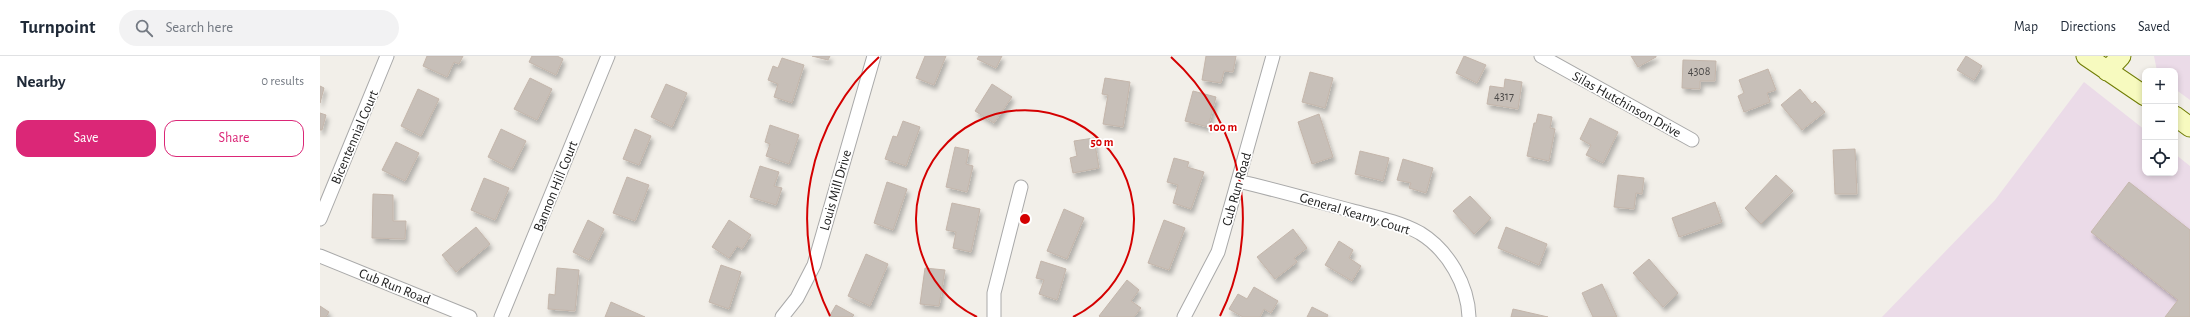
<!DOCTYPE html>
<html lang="en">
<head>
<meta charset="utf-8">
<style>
	:root { --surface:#fff; --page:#f2f2f3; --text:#1f2937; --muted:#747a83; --line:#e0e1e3; --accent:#db2777 }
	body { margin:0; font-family:"Alegreya Sans",sans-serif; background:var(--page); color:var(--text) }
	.controls { position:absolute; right:12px; top:12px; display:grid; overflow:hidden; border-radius:8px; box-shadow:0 2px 6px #0003 }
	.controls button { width:36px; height:36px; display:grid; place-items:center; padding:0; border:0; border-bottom:1px solid var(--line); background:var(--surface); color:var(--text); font:20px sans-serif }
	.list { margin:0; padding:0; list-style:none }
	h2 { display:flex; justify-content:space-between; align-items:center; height:52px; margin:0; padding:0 16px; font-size:17px }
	h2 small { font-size:13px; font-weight:400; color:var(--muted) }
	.actions { display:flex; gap:8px; padding:12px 16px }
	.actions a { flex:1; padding:9px 0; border:1px solid var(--accent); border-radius:12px; text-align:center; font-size:14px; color:var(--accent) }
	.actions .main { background:var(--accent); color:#fff }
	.icon { flex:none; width:22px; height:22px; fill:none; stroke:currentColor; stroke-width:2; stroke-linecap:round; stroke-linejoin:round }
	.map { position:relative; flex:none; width:1870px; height:261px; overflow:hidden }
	header { display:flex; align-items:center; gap:24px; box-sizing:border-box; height:56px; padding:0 20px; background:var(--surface); border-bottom:1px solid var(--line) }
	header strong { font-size:19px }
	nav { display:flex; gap:22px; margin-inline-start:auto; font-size:14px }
	.search { width:280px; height:36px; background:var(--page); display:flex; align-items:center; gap:10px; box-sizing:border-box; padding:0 14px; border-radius:22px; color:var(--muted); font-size:15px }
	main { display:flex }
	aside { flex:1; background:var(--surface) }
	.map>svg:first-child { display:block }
	.industrial { fill:#ebdbe8 }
	.building { fill:#c7bfb8; stroke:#c4b6ab; filter:url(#shadow) }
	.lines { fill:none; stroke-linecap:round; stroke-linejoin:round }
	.street-casing { stroke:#a9a9a9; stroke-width:15 }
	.secondary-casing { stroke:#707d05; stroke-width:21 }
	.street { stroke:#fff; stroke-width:13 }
	.secondary { stroke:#f7fabf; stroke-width:19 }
	.ring { fill:none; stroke:#d40000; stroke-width:2 }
	.labels { text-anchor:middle; stroke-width:3.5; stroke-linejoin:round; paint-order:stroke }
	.number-label { font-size:12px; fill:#4b4948 }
	.street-label { font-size:14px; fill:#222; stroke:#fff }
	.centre { fill:#d40000; stroke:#fff; stroke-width:2 }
	.ring-label { font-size:12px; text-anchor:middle; font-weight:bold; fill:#d40000; stroke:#fff; stroke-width:3.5; stroke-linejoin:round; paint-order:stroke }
</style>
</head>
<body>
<header>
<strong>Turnpoint</strong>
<div class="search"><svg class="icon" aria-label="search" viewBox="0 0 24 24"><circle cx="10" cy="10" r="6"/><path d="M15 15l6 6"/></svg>Search here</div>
<nav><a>Map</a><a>Directions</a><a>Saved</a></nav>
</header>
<main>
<aside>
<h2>Nearby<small>0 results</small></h2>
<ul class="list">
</ul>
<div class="actions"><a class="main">Save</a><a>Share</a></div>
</aside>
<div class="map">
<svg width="1870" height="261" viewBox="0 0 1870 261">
	<defs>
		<filter id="shadow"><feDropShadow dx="2.5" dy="4.5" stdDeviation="2" flood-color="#0004"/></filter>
	</defs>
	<rect width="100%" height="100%" fill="#f2efe9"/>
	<path class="industrial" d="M1834,0H1870V44L1855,33V15H1837Z
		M1764,26L1825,74V117H1855V98L1870,110V261H1562L1675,144Z"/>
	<path class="building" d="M107,0H143L139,8L134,6L127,21L103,10Z
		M212,0H237L243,3L236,19L209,6Z
		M492,0H510L508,4Z
		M605,0H626L614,29L596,22Z
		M659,0H682L676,12L657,3Z
		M886,0H916L913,16L904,15L901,27L882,24Z
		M1144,0L1166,9L1157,27L1136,17Z
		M1311,0H1336V1L1318,11Z
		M1646,0L1662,10L1654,24L1637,14Z
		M462,2L484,9L472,47L454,41L458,28L448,24L453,10L458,12Z
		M1363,4L1396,5L1395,25H1380V33L1362,32Z
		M1448,13L1456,34L1447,37L1450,46L1424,56L1418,40L1424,37L1419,24Z
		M990,16L1013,22L1005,52L982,46Z
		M210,22L232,33L217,64L194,53Z
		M785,22L810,26L803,71L783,68L788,39L782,38Z
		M1185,23L1202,26L1198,53L1167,48L1170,30L1184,32Z
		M346,28L367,37L352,71L331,61Z
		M672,28L692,41L674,67L655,55Z
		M0,30L4,32L0,47Z
		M98,33L119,43L101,80L81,70Z
		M1480,33L1492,48L1495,45L1505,56L1482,74L1461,49Z
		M873,35L896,41L888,71L865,65Z
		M0,57L6,59L2,74H0Z
		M999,58L1013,101L992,108L978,66Z
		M1218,58L1232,61L1230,72L1235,73L1229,105L1207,100L1214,67H1216Z
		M1270,62L1298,76L1283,107L1266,99L1271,89L1260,83Z
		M583,65L600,71L586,110L565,103L573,80L577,81Z
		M450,69L479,79L469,108L446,100L450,88L445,86Z
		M181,73L206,85L192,113L168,101Z
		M315,73L331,80L319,109L303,103Z
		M774,82L779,112L753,117L750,102L757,100L754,85Z
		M76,86L99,97L85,125L62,114Z
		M635,91L649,94L646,108L653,110L647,136L626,131Z
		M1535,93L1537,138H1515L1513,94Z
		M1040,95L1069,102L1063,125L1035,118Z
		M854,102L869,106L867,111L884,116L871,153L853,147L858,129L847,126Z
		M1083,103L1113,112L1106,137L1089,132L1091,127L1077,124Z
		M440,110L459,116L454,130L462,132L456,149L430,141Z
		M1298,119L1324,122L1322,138L1316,137L1314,153L1294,151Z
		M1456,119L1473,135L1441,168L1425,152Z
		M307,121L329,129L315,165L293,157Z
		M164,122L189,132L175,164L151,154Z
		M567,126L587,133L573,174L554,167Z
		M1809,126L1870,174V261H1845L1858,244L1771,176Z
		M53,138L73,139V165H86L85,183L52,182Z
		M1150,140L1171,162L1154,178L1133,155Z
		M1395,146L1402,166L1359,181L1352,162Z
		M632,147L660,153L651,196L633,192L636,176L626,174Z
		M744,153L764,162L747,203L727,195Z
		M268,164L284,173L269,204L253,196Z
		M409,164L431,179L422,193L417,190L409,202L392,191Z
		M844,164L865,172L849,214L828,207Z
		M156,171L170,188L136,216L122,199Z
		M1186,171L1227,188L1219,209L1178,192Z
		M973,173L987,192L974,202L977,206L955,223L937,201Z
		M1019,185L1033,194L1029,202L1041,210L1032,225L1005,209Z
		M546,198L568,208L550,250L528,240Z
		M1329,203L1358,237L1343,251L1313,217Z
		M721,205L746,213L737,244L719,238L724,224L716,222Z
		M401,209L421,216L409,253L389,246Z
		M237,212L259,214L255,255L228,253L229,238L235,239Z
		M605,212L625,214L619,250L600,248Z
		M807,224L819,234L811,245L821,252L814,261H780L779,260Z
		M1282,228L1297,261H1273L1262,237Z
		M934,231L958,245L951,257L944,253L940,261H923L909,253L918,238L927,243Z
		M291,246L325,261H285Z
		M516,249L534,259L532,261H509Z
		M0,250L9,256L6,261H0Z
		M992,251L1008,259L1007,261H987Z
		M1193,253L1228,261H1191Z"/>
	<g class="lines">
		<g class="street-casing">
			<path id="street" d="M1221,0L1372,84
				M918,125C957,134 995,145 1033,155C1056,161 1080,166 1100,177C1128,194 1148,229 1149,261
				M0,163L67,0
				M0,200L150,261
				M181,261L288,0
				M462,261L477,242L494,209L554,0
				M674,261V237L701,131
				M864,261L898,196L953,0"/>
		</g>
		<g class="secondary-casing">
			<path id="secondary" d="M1766,0L1825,40
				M1787,15L1801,0
				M1855,60L1870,71"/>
		</g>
		<use href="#street" class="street"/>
		<use href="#secondary" class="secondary"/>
	</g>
	<g class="ring">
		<path d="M657 261A109 109 0 1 1 753 261"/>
		<path d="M510 260A218 218 0 0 1 559 1M851 1A218 218 0 0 1 900 260"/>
	</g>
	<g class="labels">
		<g class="number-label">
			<text x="1379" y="19">4308</text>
			<text x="1184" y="44">4317</text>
		</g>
		<g class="street-label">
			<text transform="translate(1307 48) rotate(29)" y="5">Silas Hutchinson Drive</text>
			<text transform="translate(34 81) rotate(-67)" y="5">Bicentennial Court</text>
			<text transform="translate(235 130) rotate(-68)" y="5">Bannon Hill Court</text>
			<text transform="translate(916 133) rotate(-74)" y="5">Cub Run Road</text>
			<text transform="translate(515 134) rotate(-74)" y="5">Louis Mill Drive</text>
			<text transform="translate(1035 157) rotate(17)" y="5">General Kearny Court</text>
			<text transform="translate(75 230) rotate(22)" y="5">Cub Run Road</text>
		</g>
	</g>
	<circle cx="705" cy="163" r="6" class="centre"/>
	<g class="ring-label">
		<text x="903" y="75">100 m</text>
		<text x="782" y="90">50 m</text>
	</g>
</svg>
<div class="controls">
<button>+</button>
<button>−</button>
<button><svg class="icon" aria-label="locate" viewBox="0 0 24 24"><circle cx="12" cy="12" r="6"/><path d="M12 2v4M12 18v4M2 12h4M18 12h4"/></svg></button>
</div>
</div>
</main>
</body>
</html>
